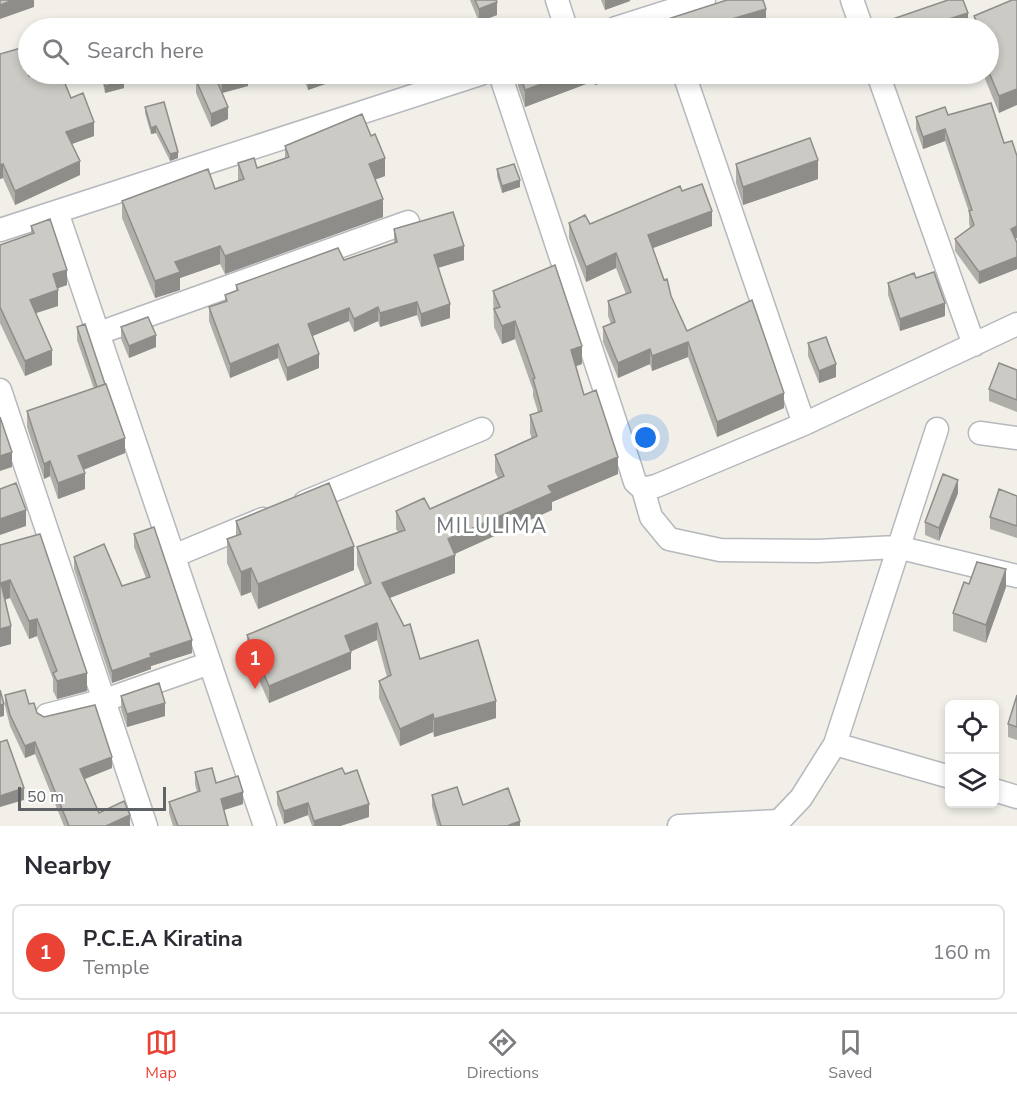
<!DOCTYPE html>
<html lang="en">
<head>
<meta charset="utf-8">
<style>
	:root { --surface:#fff; --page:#f7f7f7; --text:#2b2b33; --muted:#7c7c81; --line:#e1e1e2; --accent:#ea4335 }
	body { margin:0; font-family:"Nunito Sans",sans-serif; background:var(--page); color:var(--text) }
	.controls { position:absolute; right:18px; bottom:18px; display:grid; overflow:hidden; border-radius:9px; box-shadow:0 3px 9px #0003 }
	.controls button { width:54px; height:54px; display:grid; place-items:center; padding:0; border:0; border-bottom:2px solid var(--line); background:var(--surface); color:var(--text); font:30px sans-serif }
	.scale { position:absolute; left:18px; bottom:15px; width:148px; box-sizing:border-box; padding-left:6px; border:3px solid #5f6368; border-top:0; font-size:16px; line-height:21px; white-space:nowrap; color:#5f6368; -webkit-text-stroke:4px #fff; paint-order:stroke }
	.you { position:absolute; left:646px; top:438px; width:21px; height:21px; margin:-15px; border:4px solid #fff; border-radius:50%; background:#1a73e8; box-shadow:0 0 0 9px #1a73e833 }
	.badge { display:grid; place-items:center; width:39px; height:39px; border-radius:50%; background:var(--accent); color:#fff; font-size:20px; font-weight:700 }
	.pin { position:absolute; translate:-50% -50px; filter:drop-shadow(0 2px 3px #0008) }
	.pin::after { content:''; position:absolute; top:32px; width:21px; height:18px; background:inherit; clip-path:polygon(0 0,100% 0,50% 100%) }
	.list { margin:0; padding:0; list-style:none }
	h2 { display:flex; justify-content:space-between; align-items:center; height:78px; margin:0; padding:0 24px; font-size:26px }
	h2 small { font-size:20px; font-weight:400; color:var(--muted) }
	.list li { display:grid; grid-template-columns:39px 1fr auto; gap:18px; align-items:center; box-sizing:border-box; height:96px; margin:0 12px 12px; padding:0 12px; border:2px solid var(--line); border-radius:9px }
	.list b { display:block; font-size:22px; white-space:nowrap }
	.list p { margin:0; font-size:20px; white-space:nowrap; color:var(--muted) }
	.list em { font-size:20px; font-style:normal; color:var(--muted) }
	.icon { flex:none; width:33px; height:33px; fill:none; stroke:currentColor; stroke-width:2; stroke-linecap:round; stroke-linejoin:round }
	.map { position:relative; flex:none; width:1017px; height:826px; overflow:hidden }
	.search { position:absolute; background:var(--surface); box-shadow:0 3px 9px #0003; left:18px; right:18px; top:18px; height:66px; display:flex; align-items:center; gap:15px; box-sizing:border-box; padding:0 21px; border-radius:33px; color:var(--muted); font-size:22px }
	.sheet { height:186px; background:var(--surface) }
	nav { display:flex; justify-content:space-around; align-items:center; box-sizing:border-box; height:84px; border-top:2px solid var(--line); background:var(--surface); font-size:16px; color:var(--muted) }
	nav a { display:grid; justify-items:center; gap:3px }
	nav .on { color:var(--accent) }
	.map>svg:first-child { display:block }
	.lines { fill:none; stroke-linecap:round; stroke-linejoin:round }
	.minor-casing { stroke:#b5b8bc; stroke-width:25 }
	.minor { stroke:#fff; stroke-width:22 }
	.wall { fill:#afaea9 }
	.shaded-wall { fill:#8f8d8a }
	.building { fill:#cccac5; stroke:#8f8d8a; stroke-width:1.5 }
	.labels { text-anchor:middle; stroke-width:6; stroke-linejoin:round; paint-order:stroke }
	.quarter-label { font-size:21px; letter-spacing:1.5px; fill:#70757a; stroke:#fff }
</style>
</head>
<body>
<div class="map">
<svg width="1017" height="826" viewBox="0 0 1017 826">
	<rect width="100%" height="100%" fill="#f1efe8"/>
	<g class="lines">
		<g class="minor-casing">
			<path id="minor" d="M557,0L566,28
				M852,0L862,28
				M616,28L704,0
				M500,74L631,469L635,482L643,489L656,486L804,424L1017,324
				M684,74L804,424
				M878,74L974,345
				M57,212L265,826
				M0,230L480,74
				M99,333L408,222
				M0,390L146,826
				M980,433L1017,438
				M643,489L651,517L669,539L720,550L817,551L897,547L1017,576
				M305,502L482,429
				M176,555L263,519
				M47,715L105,700L210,663
				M835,744L950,777
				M994,790L1017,797
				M679,826L779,821L801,798L835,744L937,429"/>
		</g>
		<use href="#minor" class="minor"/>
	</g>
	<path class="wall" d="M470,0H496L497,15L479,22Z
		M601,0H630V1L605,10Z
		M1012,0L999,113L983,74H988V28H974V16Z
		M0,54L29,76L71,98L94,136L72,144L80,175L15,205L3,178L0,179Z
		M101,74H121L124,88L105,93Z
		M216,74H248V86L222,93L228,119L211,127L196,93V80L221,90Z
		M302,74H354L308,90Z
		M518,74H628L595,85L594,81L525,107L518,86Z
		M145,107L178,158L170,161L156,133L151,134L145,113Z
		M948,115L1004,143L1017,156V238L1015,239L1017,243V269L979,284L955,251V239L970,228L969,223V212L945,141L923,149L916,129V117Z
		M285,146L385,176L375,179L383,217L225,274L220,264L180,278V290L155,298L122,218V201L215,189L238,181V163L257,168L285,158Z
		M736,164L818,179L743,205L736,183Z
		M497,169L520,187L502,193L497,176Z
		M682,191L712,226L652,248L671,296L687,331L784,408L717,437L688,357L652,371L650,364L618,378L603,342V327L611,324L608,316V301L626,294L616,268L586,282L569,238V223L590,224Z
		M31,226L67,285L58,288V306L36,313L52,365L25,376L0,323V245L31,234Z
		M394,229L464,260L438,268L450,318L421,327L417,315L380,327L378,321L354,332L349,321L312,336L319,368L287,381L278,358L230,378L209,321V307L225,301V295L236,291V285L344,260L394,243Z
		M916,278L945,316L900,331L888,295V283Z
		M493,291L582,364L576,366L584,395L618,474L552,502V510L454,554L455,573L389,598L420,659L496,718L434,737L433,732L400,746L379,698V681L387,677L377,640L351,651V669L269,703L247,652V635L365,585L357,565V547L398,532L396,529V511L430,509L498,478L495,472V455L532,439L530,433V415L538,412L533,396V390L515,339L502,344L494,327Z
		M77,327L125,453L83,470L85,489L58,499L50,476L44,479L27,427V411L94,389L77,340Z
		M121,327L156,347L129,358L121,339Z
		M808,343L836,377L819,383L808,356Z
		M1017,370V412L989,401V389Z
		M958,493L939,541L925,535V522Z
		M1017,496V538L990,529V517Z
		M236,521L354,570L258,609L251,592L241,596L227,563V539L236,536Z
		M134,534L192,653L151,666V669L112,683L74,569V557L122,586L146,578L134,547Z
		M0,545L87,691L57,699L53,691V679L37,636L29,639L10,598L5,599L11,644L0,647Z
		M969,584L1006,587L986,643L953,631V613Z
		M5,695L29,704L37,713L112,768L84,779L99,813L130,826H64L35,754L25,758L10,726L5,706Z
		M1017,695V740L1008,737V724Z
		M121,696L165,716L127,727L121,709Z
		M195,772L216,783L243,804L224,810L228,826H173L169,813V802L197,792L195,784Z
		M345,774L369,817L340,826H312L308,815L284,824L277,804V792Z
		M432,795L463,805L520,826H437L432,806Z"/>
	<path class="shaded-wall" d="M13,0H34V7L0,19V5Z
		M605,0H630V1L605,10Z
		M497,2V15L479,22V9Z
		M766,9V26L757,28H706L711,25Z
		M968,13V25L958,28H920Z
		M246,74H248V86L222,93V80Z
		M319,74H354L308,90V78Z
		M394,74H411L394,78Z
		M569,74H594V81L525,107V90Z
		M595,74H628L595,85Z
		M124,81V88L105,93V86Z
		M1017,89V105L999,113V96Z
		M228,107V119L211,127V114Z
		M94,122V136L66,146V132Z
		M156,126V133L151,134V128Z
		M945,129V141L923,149V137Z
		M178,152V158L170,161V154Z
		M385,158V176L369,182V164Z
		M818,160V179L743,205V187Z
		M80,161V175L15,205V191Z
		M3,164V178L0,179V165Z
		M520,180V187L502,193V186Z
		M383,199V217L225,274V256Z
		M712,211V226L648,250V235Z
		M1017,226V238L1011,241V229Z
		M220,246V264L180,278V290L155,298V281L175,262Z
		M464,246V260L434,269V255Z
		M616,253V268L586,282V267Z
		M1017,257V269L979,284V272Z
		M67,270V285L53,290V274Z
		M58,290V306L30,315V300Z
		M417,302V315L380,327V313Z
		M945,303V316L900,331V319Z
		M450,304V318L421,327V314Z
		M378,307V321L354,332V319Z
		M349,308V321L308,338V324Z
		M515,321V339L502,344V326Z
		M156,335V347L129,358V346Z
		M688,342V357L652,371V356Z
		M278,344V358L230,378V364Z
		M582,346V364L571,368V350Z
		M650,349V364L618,378V363Z
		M52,350V365L25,376V361Z
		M319,354V368L287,381V368Z
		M836,364V377L819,383V371Z
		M784,393V408L717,437V422Z
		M125,438V453L78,472V456Z
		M12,452V467L0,471V456Z
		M618,457V474L552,502V510L448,557V539L548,486Z
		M50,461V476L44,479V464Z
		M85,473V489L58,499V483Z
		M958,480V493L939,541V528Z
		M26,510V526L0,535V519Z
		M354,546V570L258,609V584Z
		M455,555V573L382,601V583Z
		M251,568V592L241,596V572Z
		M1006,569V587L986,643V625Z
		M10,580V598L1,601V583Z
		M37,619V636L29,639V621Z
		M377,623V640L345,654V636Z
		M11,626V644L0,647V629Z
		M192,640V653L151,666V669L112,683V671L150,654Z
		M351,652V669L269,703V686Z
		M87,673V691L57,699V681Z
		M496,701V718L434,737V719Z
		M165,703V716L127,727V714Z
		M4,704V716L0,717V705Z
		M433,714V732L400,746V729Z
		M35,742V754L25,758V746Z
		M112,757V768L80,781V769Z
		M24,788V800L0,807V796Z
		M243,792V804L221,811V799Z
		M308,803V815L284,824V811Z
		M369,804V817L340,826H314V821Z
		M130,815V826H106Z
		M520,821V826H507Z"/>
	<path class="building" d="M0,0H13L0,5Z
		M475,0H496L497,2L479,9Z
		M727,0H763L766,9L711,25V27L706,28H640Z
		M948,0H963L968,13L920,28H886L884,22Z
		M1012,0H1017V89L999,96L988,70V28H980L974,16Z
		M233,25L234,28H221Z
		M21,48L29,76L35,74H61L71,98L83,93L94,122L66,132L80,161L15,191L3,164L0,165V54Z
		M102,74H121L124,81L105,86Z
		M212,74H214L228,107L211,114L196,80Z
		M220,74H246L222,80Z
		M306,74H319L308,78Z
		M520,74H569L525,90Z
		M164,102L178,152L170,154L156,126L151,128L145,107Z
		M991,103L1004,143L1012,141L1017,156V226L1011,229L1017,243V257L979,272L955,239L974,225L969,211L972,210L945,129L923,137L916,117L945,107L948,115Z
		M362,114L371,136L375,134L385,158L369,164L383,199L225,256L220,246L175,262L180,272L155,281L122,201L208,169L215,189L244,179L238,163L254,158L257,168L289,157L285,146Z
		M810,138L818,160L743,187L736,164Z
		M514,164L520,180L502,186L497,169Z
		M702,184L712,211L648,235L664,280L667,279L671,296L687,331L752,300L784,393L717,422L688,342L652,356L650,349L618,363L603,327L615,322L608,301L631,292L616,253L586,267L569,223L585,215L590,224L680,186L682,191Z
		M453,212L464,246L434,255L450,304L421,314L417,302L380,313L378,307L354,319L349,308L308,324L319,354L287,368L278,344L230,364L209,307L227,301L225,295L238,290L236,285L338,248L344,260L397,242L394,229Z
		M50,219L67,270L53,274L58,290L30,300L52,350L25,361L0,307V245L34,233L31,226Z
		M555,265L582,346L571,350L584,395L596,390L618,457L548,486L552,493L448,539L455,555L382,583L404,626L410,624L420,659L478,640L496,701L434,719L433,714L400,729L379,681L391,675L377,623L345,636L351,652L269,686L247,635L371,583L357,547L405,530L396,511L424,498L430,509L504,476L495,455L537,436L530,415L542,411L533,379L535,378L515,321L502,326L494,309L500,307L493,291Z
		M934,272L945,303L900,319L888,283L914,273L916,278Z
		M148,317L156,335L129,346L121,327Z
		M85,324L105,384L97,387L77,327Z
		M826,337L836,364L819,371L808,343Z
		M999,363L1017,370V400L989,389Z
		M106,384L125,438L78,456L85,473L58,483L50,461L44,464L27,411Z
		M0,417L12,452L0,456Z
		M943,474L958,480L939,528L925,522Z
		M16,483L26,510L0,519V489Z
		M329,483L354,546L258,584L251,568L241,572L227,539L241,534L236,521Z
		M999,489L1017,496V526L990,517Z
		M154,527L192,640L150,654L151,657L112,671L74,557L104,544L122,586L150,577L134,534Z
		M40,534L87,673L57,681L53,673L57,671L37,619L29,621L10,580L1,583L11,626L0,629V545Z
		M977,562L1006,569L986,625L953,613L964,582L969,584Z
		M159,683L165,703L127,714L121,696Z
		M0,690L4,704L0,705Z
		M25,690L29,704L34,703L37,713L44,717L95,705L112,757L80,769L99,813L124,801L130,815L106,826H69L35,742L25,746L10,715L5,695Z
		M1017,695V727L1008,724Z
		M7,740L24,788L0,796V742Z
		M212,768L216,783L238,776L243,792L221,799L228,826H178L169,802L200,791L195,772Z
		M342,768L345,774L357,770L369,804L314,821L308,803L284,811L277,792Z
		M457,787L463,805L508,788L520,821L507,826H441L432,795Z"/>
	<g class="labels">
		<g class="quarter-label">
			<text x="492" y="533">MILULIMA</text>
		</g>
	</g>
</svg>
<div class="controls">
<button><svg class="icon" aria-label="locate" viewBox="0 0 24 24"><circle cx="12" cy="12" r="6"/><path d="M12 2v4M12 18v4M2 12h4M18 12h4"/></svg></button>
<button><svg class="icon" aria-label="layers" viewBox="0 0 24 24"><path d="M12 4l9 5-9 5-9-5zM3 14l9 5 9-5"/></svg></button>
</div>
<div class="scale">50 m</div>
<div class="you"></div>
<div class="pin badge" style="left:255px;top:689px">1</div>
<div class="search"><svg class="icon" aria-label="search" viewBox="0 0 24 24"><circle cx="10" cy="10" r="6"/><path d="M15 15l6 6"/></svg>Search here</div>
</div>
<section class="sheet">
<h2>Nearby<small></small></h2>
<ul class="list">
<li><span class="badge">1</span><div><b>P.C.E.A Kiratina</b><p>Temple</p></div><em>160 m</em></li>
</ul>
</section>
<nav>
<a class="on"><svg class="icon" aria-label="map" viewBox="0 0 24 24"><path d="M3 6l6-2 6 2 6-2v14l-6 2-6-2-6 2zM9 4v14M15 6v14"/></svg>Map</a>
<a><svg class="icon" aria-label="directions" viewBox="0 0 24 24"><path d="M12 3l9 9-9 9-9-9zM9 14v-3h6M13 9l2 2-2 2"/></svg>Directions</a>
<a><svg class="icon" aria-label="saved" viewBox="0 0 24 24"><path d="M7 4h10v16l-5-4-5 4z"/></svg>Saved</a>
</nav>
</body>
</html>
